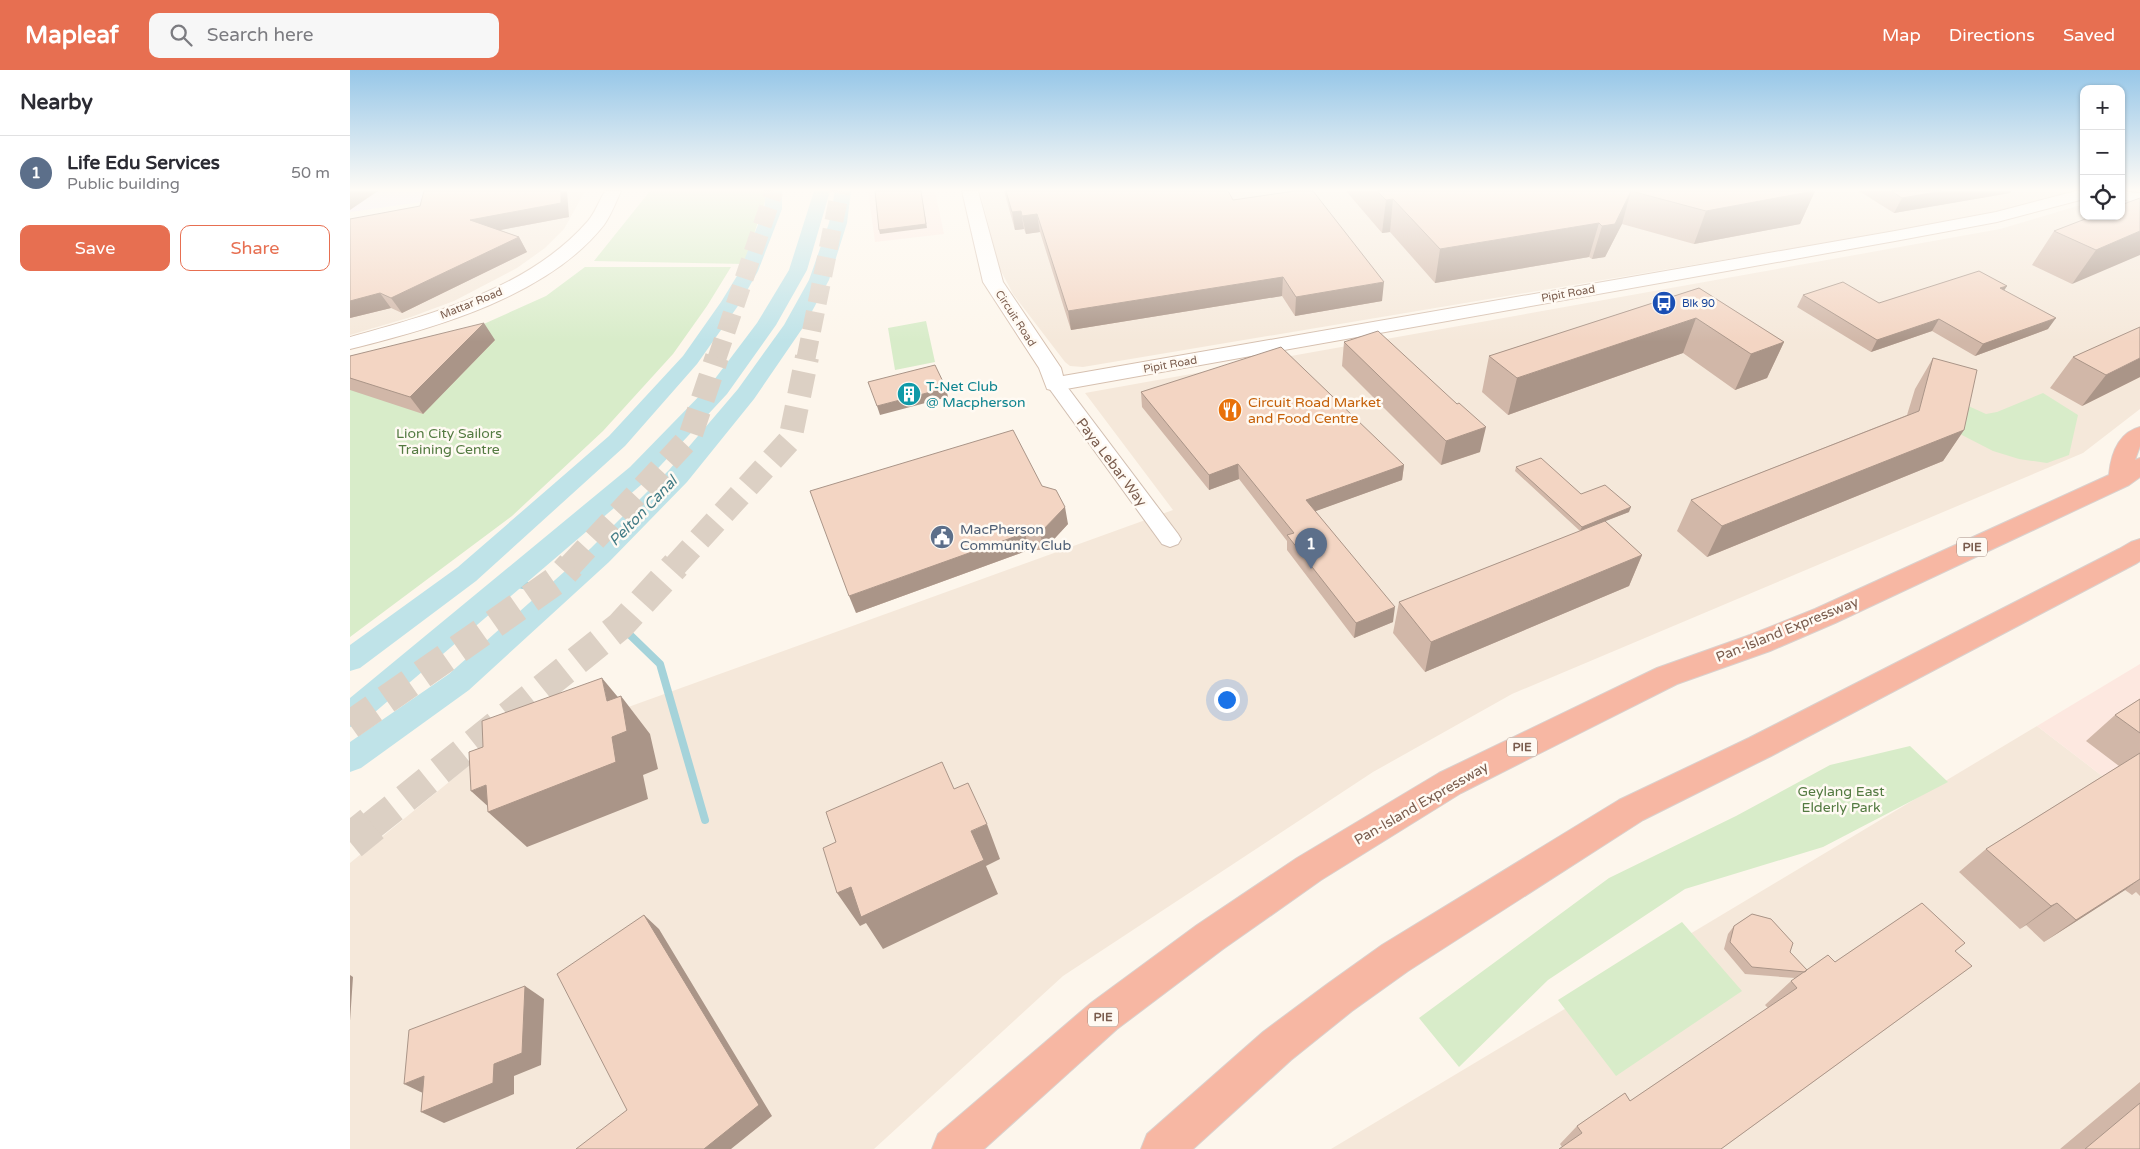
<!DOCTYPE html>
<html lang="en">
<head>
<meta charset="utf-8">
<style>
	:root { --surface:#fff; --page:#f7f7f7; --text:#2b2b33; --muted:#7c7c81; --line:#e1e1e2; --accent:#e76f51 }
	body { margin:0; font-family:"Varela Round",sans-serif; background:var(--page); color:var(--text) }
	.controls { position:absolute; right:15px; top:15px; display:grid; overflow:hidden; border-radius:10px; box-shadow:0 1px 4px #0004 }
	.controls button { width:45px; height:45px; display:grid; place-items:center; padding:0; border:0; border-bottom:1px solid var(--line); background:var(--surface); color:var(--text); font:25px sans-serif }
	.you { position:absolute; left:876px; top:629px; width:18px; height:18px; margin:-12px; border:4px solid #fff; border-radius:50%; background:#1a73e8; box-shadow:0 0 0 8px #1a73e833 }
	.badge { display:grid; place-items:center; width:32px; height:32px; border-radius:50%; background:var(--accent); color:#fff; font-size:16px; font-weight:700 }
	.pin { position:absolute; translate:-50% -41px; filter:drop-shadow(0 1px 2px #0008) }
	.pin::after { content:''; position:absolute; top:26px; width:18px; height:15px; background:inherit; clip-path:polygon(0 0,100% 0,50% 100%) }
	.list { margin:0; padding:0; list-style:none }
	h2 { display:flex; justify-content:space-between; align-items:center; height:65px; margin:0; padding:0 20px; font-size:21px }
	h2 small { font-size:16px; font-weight:400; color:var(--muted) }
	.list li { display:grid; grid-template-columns:32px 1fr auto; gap:15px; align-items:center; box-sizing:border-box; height:75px; padding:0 20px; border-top:1px solid var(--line) }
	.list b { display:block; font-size:19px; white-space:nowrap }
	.list p { margin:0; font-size:16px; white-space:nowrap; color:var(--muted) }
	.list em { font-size:16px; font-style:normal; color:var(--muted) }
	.actions { display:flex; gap:10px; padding:15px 20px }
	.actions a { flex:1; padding:11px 0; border:1px solid var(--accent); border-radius:10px; text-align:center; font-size:18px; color:var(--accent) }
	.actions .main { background:var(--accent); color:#fff }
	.icon { flex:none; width:28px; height:28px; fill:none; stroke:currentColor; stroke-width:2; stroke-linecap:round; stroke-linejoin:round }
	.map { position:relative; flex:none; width:1790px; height:1079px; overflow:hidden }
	header { display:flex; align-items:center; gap:30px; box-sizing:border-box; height:70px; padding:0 25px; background:var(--accent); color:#fff }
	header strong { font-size:24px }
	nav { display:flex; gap:28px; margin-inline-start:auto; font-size:18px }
	.search { width:350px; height:45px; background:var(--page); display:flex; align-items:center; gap:12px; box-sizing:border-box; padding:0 18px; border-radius:10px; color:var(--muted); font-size:19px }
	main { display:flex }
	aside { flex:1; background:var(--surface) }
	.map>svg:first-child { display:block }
	.residential { fill:#f5e8da }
	.commercial { fill:#fde8e0 }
	.education { fill:#f3e8fa }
	.green { fill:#d8ecc9 }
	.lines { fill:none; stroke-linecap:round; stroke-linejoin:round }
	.stream { stroke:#a5d3da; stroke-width:8 }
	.canal { fill:#bfe3e8; fill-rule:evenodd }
	.highway-tunnel-far3 { stroke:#dcd0c4; stroke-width:19; stroke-dasharray:19 9; stroke-linecap:butt }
	.highway-tunnel-far2 { stroke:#dcd0c4; stroke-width:24; stroke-dasharray:24 12; stroke-linecap:butt }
	.highway-tunnel-far1 { stroke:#dcd0c4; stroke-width:29; stroke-dasharray:29 15; stroke-linecap:butt }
	.highway-tunnel { stroke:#dcd0c4; stroke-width:37; stroke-dasharray:37 18; stroke-linecap:butt }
	.street-casing { stroke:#d1beb0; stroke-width:2 }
	.secondary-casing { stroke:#d6c0b0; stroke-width:2 }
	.highway-casing { stroke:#dad1cd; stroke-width:2 }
	.street { fill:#fff; fill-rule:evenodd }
	.secondary { fill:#fff; fill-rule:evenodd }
	.highway { fill:#f7b7a3; fill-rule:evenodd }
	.wall { fill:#d1b7a8 }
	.shaded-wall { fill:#aa9588 }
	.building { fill:#f3d5c3; stroke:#aa9588 }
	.labels { text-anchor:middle; stroke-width:5; stroke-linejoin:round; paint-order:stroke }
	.far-street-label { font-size:11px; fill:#7a5c4d; stroke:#fffaf3 }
	.far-transit-label { font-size:11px; fill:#164399; stroke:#fffaf3; text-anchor:start }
	.shield { fill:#fffaf3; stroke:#a28b7f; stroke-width:1 }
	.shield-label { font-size:12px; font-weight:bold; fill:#7a5c4d }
	.culture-label { font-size:14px; fill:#0d838f; stroke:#fffaf3; text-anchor:start }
	.food-label { font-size:14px; fill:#c56008; stroke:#fffaf3; text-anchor:start }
	.park-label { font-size:14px; fill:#537a41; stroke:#fffaf3 }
	.street-label { font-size:14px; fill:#7a5c4d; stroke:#fffaf3 }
	.service-label { font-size:14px; fill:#4e5e75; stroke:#fffaf3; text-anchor:start }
	.water-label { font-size:15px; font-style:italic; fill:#437c86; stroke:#fffaf3 }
</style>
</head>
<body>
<header>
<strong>Mapleaf</strong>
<div class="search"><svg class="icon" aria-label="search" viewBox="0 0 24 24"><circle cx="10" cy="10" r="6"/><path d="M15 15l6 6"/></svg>Search here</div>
<nav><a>Map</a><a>Directions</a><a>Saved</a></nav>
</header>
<main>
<aside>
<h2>Nearby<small></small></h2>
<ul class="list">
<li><span class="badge" style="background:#5c6f8a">1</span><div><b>Life Edu Services</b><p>Public building</p></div><em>50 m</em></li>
</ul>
<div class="actions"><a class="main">Save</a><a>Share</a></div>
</aside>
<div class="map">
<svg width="1790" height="1079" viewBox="0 0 1790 1079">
	<rect width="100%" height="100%" fill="#fdf6ec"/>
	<path class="residential" d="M191,121H235L214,159L195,178L167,198L104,231L61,247L0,265V194Z
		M630,121H1717L1718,124L1641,145L733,297L720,296L715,292L663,224L649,197Z
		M1771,132L1790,135V339L1733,383L1162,624L1023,702L713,906L524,1079H0V793L121,694L823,440L735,323L1650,159L1734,134V146H1771Z
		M1687,656L1790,735V1079H981Z"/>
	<path class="commercial" d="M518,121H585L594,164L525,172Z
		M1790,594V735L1687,656Z"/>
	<path class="education" d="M0,121H78L115,126L0,142Z"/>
	<path class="green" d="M300,121H416L415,131L394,194L244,191Z
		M235,197H381L357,236L323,284L253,361L162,446L0,567V296L127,257L196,226Z
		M576,251L585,292L545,300L538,258Z
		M1693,323L1728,345L1719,385L1697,393L1669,389L1643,381L1608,363L1614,334L1636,344L1647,342Z
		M1560,676L1598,712L1473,777L1335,819L1198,910L1109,997L1069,948L1259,808L1386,746L1480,695Z
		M1332,852L1392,921L1266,1006L1208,930Z"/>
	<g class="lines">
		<path class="stream" d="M158,512L208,522
			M278,563L310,594L355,750"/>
		<path class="canal" d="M416,121H432V139L408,201L390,233L347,294L275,376L126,511L10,598L0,601V575L108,497L259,366L333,286L371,232L390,201L414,139Z
			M464,121H480L457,200L426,255L377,324L298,409L11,654L0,657V628L280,397L361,314L407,253L439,200Z
			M485,121H501L497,153L479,210L454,256L404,329L337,412L259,492L119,620L11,698L0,702V672L99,604L241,478L319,400L388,319L434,255L459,210L479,153Z"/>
		<path class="highway-tunnel-far3" d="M367,288L424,121
			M456,288L490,121"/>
		<path class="highway-tunnel-far2" d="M220,496L340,367L367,287
			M325,496L440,370L457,287"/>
		<path class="highway-tunnel-far1" d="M0,655L208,509L221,495
			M21,756L270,556L326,495"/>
		<path class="highway-tunnel" d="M0,772L22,754"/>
		<g class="street-casing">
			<path id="street" d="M705,308L712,310L828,464L831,469L828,474L820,477L812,474L696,314L698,310Z"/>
		</g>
		<g class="secondary-casing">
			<path id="secondary" d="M255,121H271C266,132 261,145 254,155C198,226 85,258 0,279V267C83,244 180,218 238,151C245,143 249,131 255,121Z
				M612,121H628L653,212L711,298L713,306L1545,161L1646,142L1726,121H1734V129L1647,152L1545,171L705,321L697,319L689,298L633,212Z
				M1771,121L1790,123V133L1771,129Z"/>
		</g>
		<g class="highway-casing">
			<path id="highway" d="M1790,357V376L1785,390L1790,388V407L1779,415L1485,553L1420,581L1327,614L1111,723L971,810L873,879L767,959L634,1079H582L588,1064L741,933L847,855L947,788L1089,703L1307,598L1400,565L1465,539L1759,405C1761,384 1768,363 1790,357Z
				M1790,469V491L1787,493L1421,686L1293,750L1058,901L1002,941L941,990L843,1079H791L797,1064L913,962L976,915L1032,875L1269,730L1399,668L1769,479L1781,472Z"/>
		</g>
		<use href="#street" class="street"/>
		<use href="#secondary" class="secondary"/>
		<use href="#highway" class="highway"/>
	</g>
	<path class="wall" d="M654,121H878L883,130L1032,231L945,246L932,226L721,260L690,162L676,164L674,159L665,160Z
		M996,121H1465L1450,154L1344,174L1272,154L1255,187L1242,189L1239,187L1085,213L1040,162L1032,163Z
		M1509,121H1661L1660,123L1544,143Z
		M1790,128L1722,214L1682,195L1704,161Z
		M219,147L150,160L169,167L177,182L52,243L41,238L0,248V149Z
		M1349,218L1434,272L1417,308L1385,320L1333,283L1158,345L1132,322L1139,286Z
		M1654,220L1698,259L1625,286L1582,261L1521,282L1447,237L1453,225L1529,233Z
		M145,270L73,344L0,320V286Z
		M994,272L1107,334L1130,382L1091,395L992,296Z
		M1723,287L1790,307L1732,336L1700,318Z
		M1583,288L1614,360L1593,391L1357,487L1327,461L1341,430L1557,345L1565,319Z
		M791,322L1054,395L1052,410L965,441L1043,552L1004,568L937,480V471L889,409L859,420L792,337Z
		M1166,397L1231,424L1279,442L1255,451L1292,485L1279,516L1075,602L1043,563L1049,532L1230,461L1165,401Z
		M692,416L718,454L694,480H679L506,543Z
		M1790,629V826L1786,822L1782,825L1775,820L1694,872L1676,855L1670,859L1609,802L1636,779L1769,696L1736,671L1765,645Z
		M1572,833L1615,873L1605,881L1622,896L1371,1079H1209L1212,1077L1210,1074L1227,1056L1275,1023L1280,1031L1418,938L1415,935L1441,911L1445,908L1395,904L1374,879L1378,864L1384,856L1402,844L1421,849L1443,873L1440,882L1457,900L1478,885L1485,892Z
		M1790,1012V1079H1710Z"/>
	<path class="shaded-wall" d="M0,121H28L0,140Z
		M211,121H217L219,147L129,164L120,150Z
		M571,121L577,158L530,164L529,160Z
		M1281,121L1272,154L1255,187L1242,189L1252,156Z
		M1457,121H1465L1450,154L1344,174L1356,141Z
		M1592,121H1661L1660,123L1544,143L1552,128Z
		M1043,129L1040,162L1032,163L1036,130Z
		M671,141L674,159L665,160L662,142Z
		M687,144L690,162L676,164L672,146Z
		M1249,153L1239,187L1085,213L1090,179Z
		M1790,161V185L1722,214L1746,180Z
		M169,167L177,182L52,243L41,228Z
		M933,207L932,226L721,260L718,241Z
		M1034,212L1032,231L945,246L946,227Z
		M1657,216L1650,227V218Z
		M30,223L41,238L0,248V231Z
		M1346,248L1333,283L1158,345L1167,308Z
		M1706,248L1698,259L1625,286L1633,274Z
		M1589,249L1582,261L1521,282L1527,270Z
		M134,253L145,270L73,344L60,327Z
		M1434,272L1417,308L1385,320L1401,284Z
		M1790,288V307L1732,336L1756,305Z
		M596,318L598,327L530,345L527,336Z
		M1136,357L1130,382L1091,395L1096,371Z
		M1614,360L1593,391L1357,487L1372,456Z
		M888,394L889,409L859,420V405Z
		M1054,395L1052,410L955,445L956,430Z
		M715,437L718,454L694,480L690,463Z
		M1281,437L1279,442L1230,461L1232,457Z
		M675,463L679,480L506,543L499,526Z
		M1292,485L1279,516L1075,602L1081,572Z
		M1045,537L1043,552L1004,568L1006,553Z
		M252,608L272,632L271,626L300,664L308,699L293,705L298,729L177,777L138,742L142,740L121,721L262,667L257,631Z
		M637,754L650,789L636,796L648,824L533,879L516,853L510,856L487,823Z
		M1790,809L1775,820L1694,872L1726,850Z
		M1707,833L1676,855L1670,859L1701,836Z
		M294,845L309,859L422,1046L381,1079H354Z
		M0,905L3,907L0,951Z
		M175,916L194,929L191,995L164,1006V1024L94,1053L71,1042L144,994Z
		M74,1006L77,1025L54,1014Z"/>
	<path class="building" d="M74,121H211V133L120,150L169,167L41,228L30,223L0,231V149L70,136Z
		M525,121H571L576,154L529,160Z
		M656,121H878L883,130L945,121H963L1034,212L946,227L933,207L718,241L687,144L672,146L671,141L662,142Z
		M1027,121H1464L1356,141L1281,121L1265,154L1252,156L1249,153L1090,179L1043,129L1036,130Z
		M1541,121H1592L1552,128Z
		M1790,128V161L1746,180L1704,161L1743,146H1771V135Z
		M1629,201L1657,216L1650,218L1706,248L1633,274L1589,249L1527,270L1453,225L1493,212L1529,233Z
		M1349,218L1434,272L1401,284L1346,248L1167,308L1139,286Z
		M134,253L60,327L0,308V286Z
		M1790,257V288L1756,305L1723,287Z
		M1028,261L1107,334L1109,333L1136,357L1096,371L994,272Z
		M931,277L1054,395L956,430L1045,537L1006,553L937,465L944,463L888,394L859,405L791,322Z
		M1583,288L1627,300L1614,360L1372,456L1341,430L1569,341Z
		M585,295L596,318L527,336L518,312Z
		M663,360L692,416L706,420L715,437L690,463H675L499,526L460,421Z
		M1191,388L1231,424L1255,415L1281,437L1232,457L1166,397Z
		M1255,451L1292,485L1081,572L1049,532Z
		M252,608L257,631L271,626L277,661L262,667L266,692L138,742L136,715L121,721L119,682L133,677L132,651Z
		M1790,629V663L1765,645Z
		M1790,683V809L1726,850L1707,833L1701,836L1636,779Z
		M592,692L604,719L618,713L637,754L621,761L634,790L511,847L501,817L487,823L473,778L486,772L476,742Z
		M1572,833L1615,873L1605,881L1622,896L1371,1079H1209L1232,1063L1227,1056L1275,1023L1280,1031L1447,918L1441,911L1478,885L1485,892Z
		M1402,844L1421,849L1443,873L1440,882L1457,900L1455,902L1402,897L1380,872L1384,856Z
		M294,845L409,1035L354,1079H226L277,1040L207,904Z
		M175,916L172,983L144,994L143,1013L71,1042L74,1006L54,1014L59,960Z
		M1790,1033V1079H1735Z"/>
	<linearGradient id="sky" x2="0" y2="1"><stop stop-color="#97c7e8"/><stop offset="0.44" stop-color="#fefbf6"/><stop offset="1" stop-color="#fefbf6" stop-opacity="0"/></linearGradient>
	<rect width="1790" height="272" fill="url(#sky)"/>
	<defs>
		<g id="bus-disc" transform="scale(1.25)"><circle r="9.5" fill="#1a4fb4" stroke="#fffaf3"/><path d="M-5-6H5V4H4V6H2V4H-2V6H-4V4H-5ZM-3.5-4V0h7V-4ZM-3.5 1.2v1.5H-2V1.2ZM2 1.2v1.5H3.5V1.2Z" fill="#fff"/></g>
		<g id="building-disc" transform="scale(1.25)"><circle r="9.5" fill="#0f9aa8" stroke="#fffaf3"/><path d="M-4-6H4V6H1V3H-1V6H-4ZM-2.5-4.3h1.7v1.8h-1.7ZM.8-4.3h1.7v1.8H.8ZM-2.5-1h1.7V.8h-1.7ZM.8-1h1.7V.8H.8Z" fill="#fff"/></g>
		<g id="restaurant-disc" transform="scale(1.25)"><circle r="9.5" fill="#e8710a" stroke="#fffaf3"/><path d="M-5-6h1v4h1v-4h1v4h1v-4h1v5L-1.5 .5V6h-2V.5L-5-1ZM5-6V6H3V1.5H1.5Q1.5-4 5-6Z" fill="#fff"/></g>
		<g id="civic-disc" transform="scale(1.25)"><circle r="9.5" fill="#5c6f8a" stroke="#fffaf3"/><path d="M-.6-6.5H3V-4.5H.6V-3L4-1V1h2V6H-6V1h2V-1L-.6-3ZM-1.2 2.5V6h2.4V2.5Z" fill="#fff"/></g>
	</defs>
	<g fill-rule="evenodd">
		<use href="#bus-disc" x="1314" y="233"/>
		<use href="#building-disc" x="559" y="324"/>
		<use href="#restaurant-disc" x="880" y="340"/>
		<use href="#civic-disc" x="592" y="467"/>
	</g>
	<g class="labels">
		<g class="far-street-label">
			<text transform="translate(1218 223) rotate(-10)" y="4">Pipit Road</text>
			<text transform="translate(121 233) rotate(-22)" y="4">Mattar Road</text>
			<text transform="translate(666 248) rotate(57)" y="4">Circuit Road</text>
			<text transform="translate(820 294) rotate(-10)" y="4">Pipit Road</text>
		</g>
		<g class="far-transit-label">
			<text x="1332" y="237">Blk 90</text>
		</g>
		<g class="shield">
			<rect x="1607" y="467.5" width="30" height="19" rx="4"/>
			<rect x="1157" y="667.5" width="30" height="19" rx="4"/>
			<rect x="738" y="937.5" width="30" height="19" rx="4"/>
		</g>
		<g class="shield-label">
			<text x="1622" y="481">PIE</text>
			<text x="1172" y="681">PIE</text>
			<text x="753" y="951">PIE</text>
		</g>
		<g class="culture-label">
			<text x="576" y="321">T-Net Club<tspan x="576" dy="16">@ Macpherson</tspan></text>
		</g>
		<g class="food-label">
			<text x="898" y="337">Circuit Road Market<tspan x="898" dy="16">and Food Centre</tspan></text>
		</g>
		<g class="park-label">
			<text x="99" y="368">Lion City Sailors<tspan x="99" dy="16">Training Centre</tspan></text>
			<text x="1491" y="726">Geylang East<tspan x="1491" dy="16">Elderly Park</tspan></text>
		</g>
		<g class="street-label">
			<text transform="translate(762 392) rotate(53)" y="5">Paya Lebar Way</text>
			<text transform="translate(1437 559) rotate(-22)" y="5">Pan-Island Expressway</text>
			<text transform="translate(1071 733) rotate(-30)" y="5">Pan-Island Expressway</text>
		</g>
		<g class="service-label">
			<text x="610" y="464">MacPherson<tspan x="610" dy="16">Community Club</tspan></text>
		</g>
		<g class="water-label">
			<text transform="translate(293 441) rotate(-46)" y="5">Pelton Canal</text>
		</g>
	</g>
</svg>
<div class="controls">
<button>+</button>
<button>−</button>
<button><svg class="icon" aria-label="locate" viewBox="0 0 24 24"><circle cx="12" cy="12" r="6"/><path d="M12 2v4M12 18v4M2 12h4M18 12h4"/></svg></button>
</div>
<div class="you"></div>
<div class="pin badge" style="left:961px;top:499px;background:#5c6f8a">1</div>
</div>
</main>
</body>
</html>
